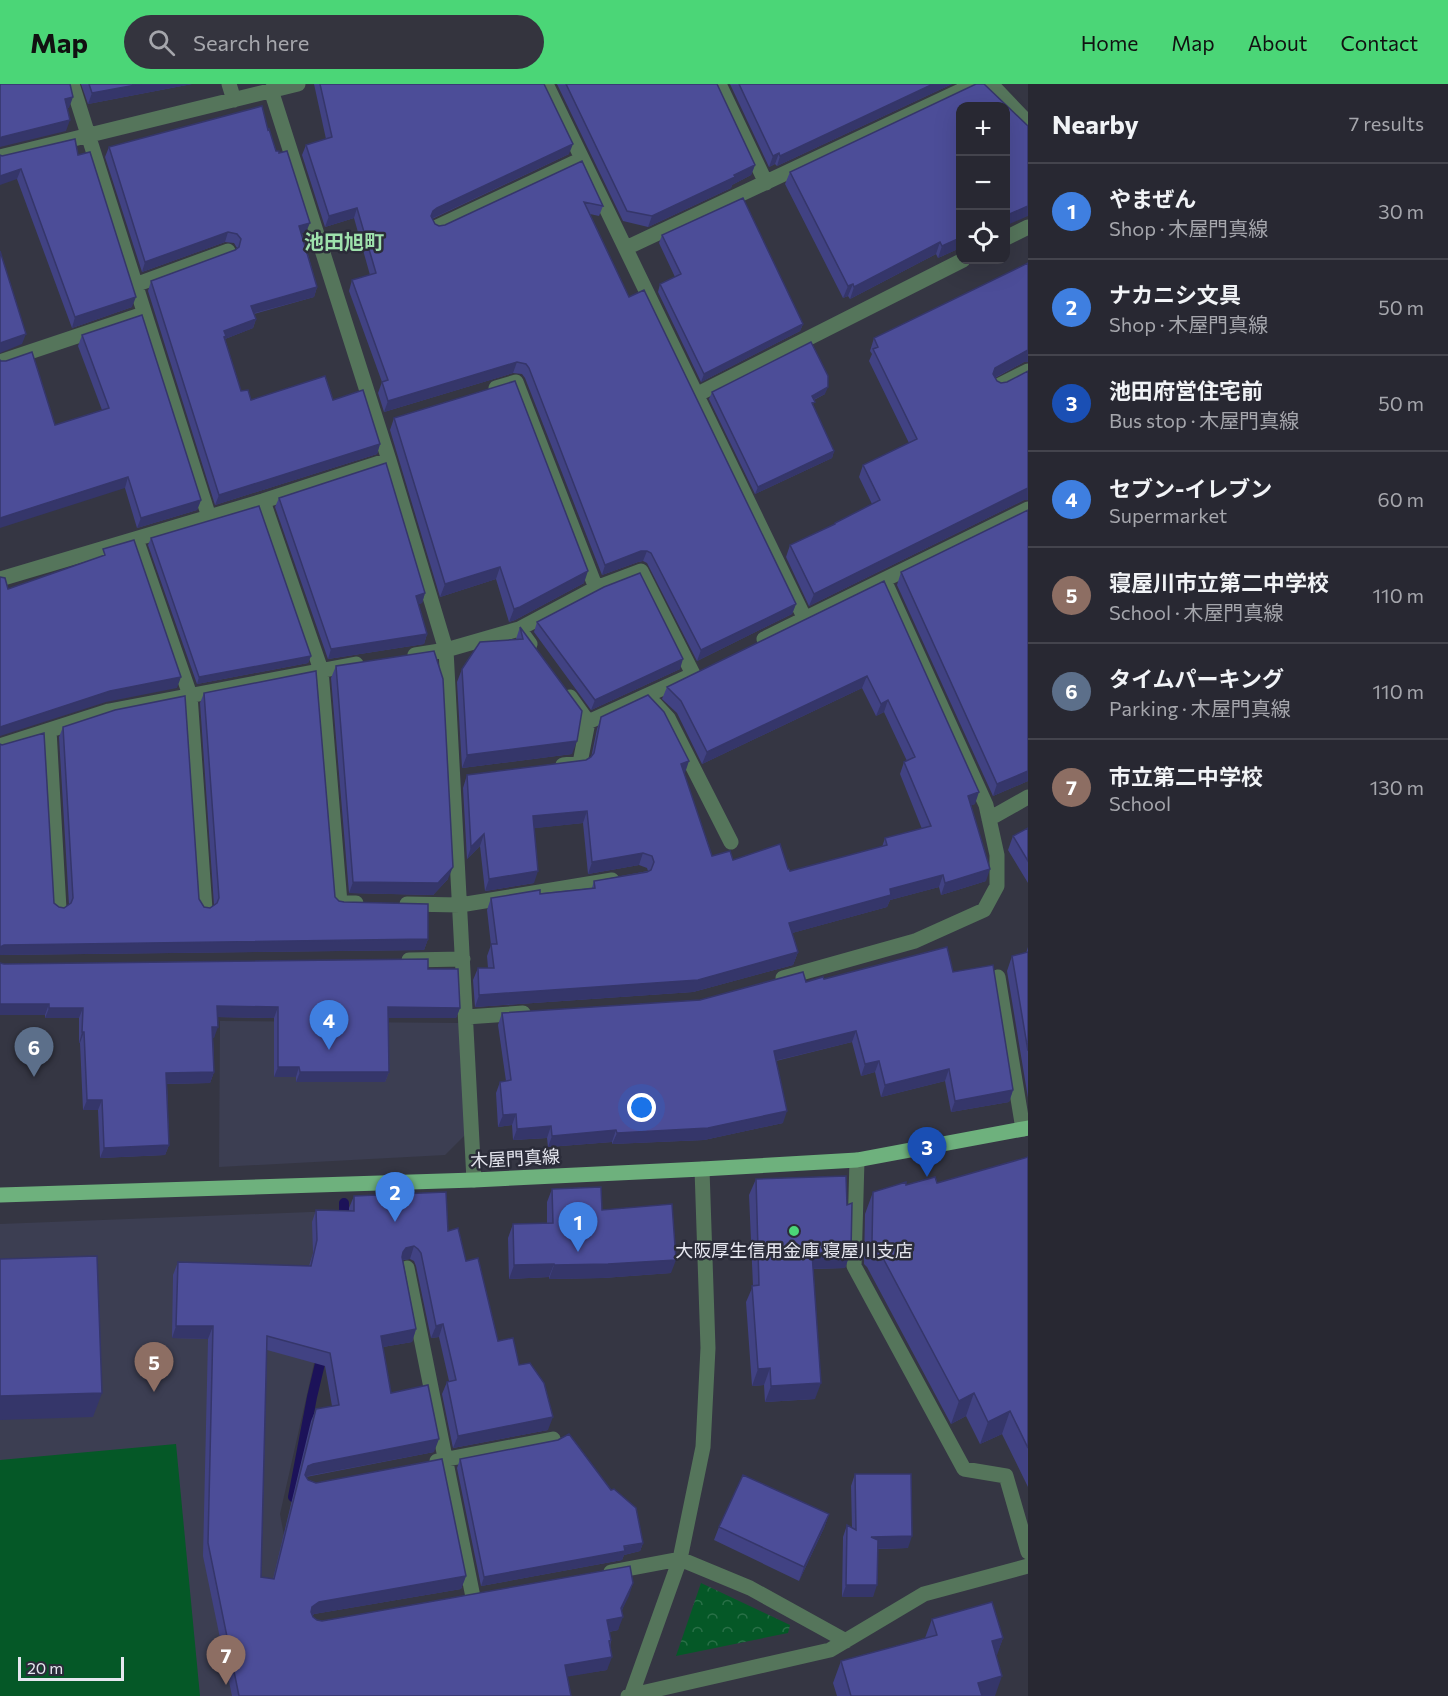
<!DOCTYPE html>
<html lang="en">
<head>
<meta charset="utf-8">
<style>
	:root { --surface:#282832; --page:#34343e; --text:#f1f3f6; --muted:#a5a6ac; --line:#44444d; --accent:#4bd677 }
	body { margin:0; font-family:Commissioner,"Noto Sans JP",sans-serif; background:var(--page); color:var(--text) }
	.controls { position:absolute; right:18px; top:18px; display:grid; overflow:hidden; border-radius:12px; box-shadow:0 6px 24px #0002 }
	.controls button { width:54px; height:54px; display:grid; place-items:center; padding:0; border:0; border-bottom:2px solid var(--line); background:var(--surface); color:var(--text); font:30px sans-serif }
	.scale { position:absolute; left:18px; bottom:15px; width:106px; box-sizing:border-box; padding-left:6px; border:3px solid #e6e7f0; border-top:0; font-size:16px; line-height:21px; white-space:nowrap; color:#e6e7f0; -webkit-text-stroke:4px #2b2c39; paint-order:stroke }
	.you { position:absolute; left:642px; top:1024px; width:21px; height:21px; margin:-15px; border:4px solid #fff; border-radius:50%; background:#1a73e8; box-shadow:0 0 0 9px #1a73e833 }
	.badge { display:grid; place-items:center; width:39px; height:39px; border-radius:50%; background:var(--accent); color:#fff; font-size:20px; font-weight:700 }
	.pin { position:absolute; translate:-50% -50px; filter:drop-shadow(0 2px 3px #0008) }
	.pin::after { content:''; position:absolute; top:32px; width:21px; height:18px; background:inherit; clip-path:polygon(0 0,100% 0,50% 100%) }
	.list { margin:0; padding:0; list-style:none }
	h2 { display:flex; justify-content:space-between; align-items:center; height:78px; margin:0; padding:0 24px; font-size:26px }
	h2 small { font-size:20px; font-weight:400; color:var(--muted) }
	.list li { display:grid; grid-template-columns:39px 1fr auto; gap:18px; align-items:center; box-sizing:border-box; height:96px; padding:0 24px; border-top:2px solid var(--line) }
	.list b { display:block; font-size:22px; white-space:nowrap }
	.list p { margin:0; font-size:20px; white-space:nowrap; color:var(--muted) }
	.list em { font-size:20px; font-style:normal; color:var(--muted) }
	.icon { flex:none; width:33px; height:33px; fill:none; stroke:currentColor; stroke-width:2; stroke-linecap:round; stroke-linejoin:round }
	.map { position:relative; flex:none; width:1028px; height:1612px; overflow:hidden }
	header { display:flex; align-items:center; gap:36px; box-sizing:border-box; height:84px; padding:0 30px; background:var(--accent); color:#111 }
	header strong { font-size:28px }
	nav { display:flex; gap:33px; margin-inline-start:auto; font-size:21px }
	.search { width:420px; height:54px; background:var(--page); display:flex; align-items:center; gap:15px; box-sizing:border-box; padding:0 21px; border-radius:33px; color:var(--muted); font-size:22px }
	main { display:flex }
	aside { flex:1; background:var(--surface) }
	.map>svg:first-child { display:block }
	.built { fill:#3c3e52 }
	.green { fill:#055827 }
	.park { fill:url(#park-crowns) }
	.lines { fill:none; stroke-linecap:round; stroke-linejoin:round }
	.stream { stroke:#1c1259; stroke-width:10 }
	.minor { stroke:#55755b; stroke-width:15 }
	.major { stroke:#6eb17d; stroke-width:15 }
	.wall { fill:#414283; fill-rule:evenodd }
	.shaded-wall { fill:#35366a }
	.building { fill:#4c4d98; stroke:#35366a; stroke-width:1.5; fill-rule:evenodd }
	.poi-dot { fill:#4bd677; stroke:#2b2c39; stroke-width:2 }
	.labels { text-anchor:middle; stroke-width:5; stroke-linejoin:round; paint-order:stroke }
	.street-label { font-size:18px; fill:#e6e7f0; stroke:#2b2c39 }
	.poi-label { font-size:18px; fill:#e6e7f0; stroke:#2b2c39 }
	.neighbourhood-label { font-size:20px; font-weight:bold; fill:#9ee1ac; stroke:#2b2c39 }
</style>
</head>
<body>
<header>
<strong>Map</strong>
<div class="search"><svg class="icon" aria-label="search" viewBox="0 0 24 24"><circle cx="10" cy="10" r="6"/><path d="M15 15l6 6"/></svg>Search here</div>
<nav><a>Home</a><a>Map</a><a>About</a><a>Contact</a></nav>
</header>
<main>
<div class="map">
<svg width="1028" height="1612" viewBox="0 0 1028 1612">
	<defs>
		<pattern id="park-crowns" width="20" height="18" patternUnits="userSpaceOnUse" patternTransform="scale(1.5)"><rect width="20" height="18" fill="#055827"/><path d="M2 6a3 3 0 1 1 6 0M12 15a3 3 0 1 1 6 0" fill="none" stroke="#297047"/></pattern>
	</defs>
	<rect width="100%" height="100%" fill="#353643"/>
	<path class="built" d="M220,937L459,939L467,1049L445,1071L219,1083Z
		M336,1127L335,1186L280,1430L314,1612H0V1140Z"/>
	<path class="green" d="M176,1360L200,1612H0V1376Z"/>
	<path class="park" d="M701,1499L790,1541L788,1549L676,1572Z"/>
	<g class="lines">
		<path class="stream" d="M344,1139V1119
			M293,1413L312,1313L323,1267"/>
		<path class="minor" d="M72,0L209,433
			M229,0L234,16
			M546,0L805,535
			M719,0L766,99
			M991,0L1028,39
			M271,6L389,376L446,566L474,1096
			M0,73L298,0
			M437,143L582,75
			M1006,154L1028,143
			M626,164L975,0
			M135,201L228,167
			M0,278L143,230
			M998,302L1028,287
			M496,304L516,298L596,504
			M696,311L963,176
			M263,417L321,586L340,819H356
			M136,455L190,611L205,825
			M0,495L263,417L389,376
			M519,545L596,504L641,487L693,590
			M764,555L1028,425
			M415,571L446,566L519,545L530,560
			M655,620L668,634L731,758
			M588,638L692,591
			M49,646L59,825
			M0,662L109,627L356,580
			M563,681L580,679L588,638L570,613
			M989,735L1028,713
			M407,820L460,821L612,796
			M409,876L463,875
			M998,893L1023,1045
			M783,894L915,857L984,826L997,802V771L986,721L884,496
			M466,933L523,929
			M857,1076L854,1182L964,1385L1006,1392L1028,1468
			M407,1184L473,1513
			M437,1377L553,1355
			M611,1488L680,1475L750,1504L846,1557
			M628,1612L830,1566L924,1510L1028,1482
			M631,1612L680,1475L703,1363L708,1264L702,1085"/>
		<path class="major" d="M0,1111L474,1096L702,1085L857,1076L1028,1044"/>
	</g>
	<path class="wall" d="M81,0H192L88,20Z
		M314,0H544L569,70L432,135L435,140L439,142L445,141L582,77L603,122L599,132L590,130L629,213L796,520L792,530L697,577L647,479L643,477L638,478L602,491L525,294L522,290L513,289L384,328L378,309L382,298L349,207L352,196L370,191L354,134L325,143L302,71L306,61L326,55Z
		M557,0H717L755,81L751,91L732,101L731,104L648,143L623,137Z
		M730,0H952L777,82L775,80L769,83Z
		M960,22V164L938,174L936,170L850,215L848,212L843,214L785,100L790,88Z
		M268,46L306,148L302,149L317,203L314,213L254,230L256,235L253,244L225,255L241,307L251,316H333L380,360L377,370L215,421L148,207L151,197L235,166L237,164L234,159L225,158L142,188L105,73L109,63Z
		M78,71L132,223L72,244L17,95L2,72Z
		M662,151L803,240L800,247L701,298L658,208L660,200L675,193L659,159Z
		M82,251L201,416L197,426L137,444L125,404L55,341L102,326L78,262Z
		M874,254L1024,278L995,294L1024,416L809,522L786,473L790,461L834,441L835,439L872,420L859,393L863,381L909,359L869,277L872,270L870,267Z
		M712,308L825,310L814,316L813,321L834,367L832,374L755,410L709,315Z
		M394,334L584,499L515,536L509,538L496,495L440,513L390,346Z
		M279,414L425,509L422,519L418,520L427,550L424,560L328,575L275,423Z
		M1028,426V697L993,712L897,501L901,488Z
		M151,454L311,572L308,579L197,600L148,461Z
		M884,497L975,720L971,721L986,797L941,811L939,803L890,816L887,823L792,849L798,868L793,881L693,908L475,923L473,896L478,884H488L487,872L491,861L487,826L491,814L592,804L594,797L648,787L647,784L639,781L588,790L583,739L534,744V799L485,807L480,762L467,775L463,704L467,691L586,676L591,674L597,645L601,633L685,689H684L712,772L788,785L790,787L882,763L885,754L922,745L900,690L904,678L907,677L884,628L876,632L862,604L702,680L677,629L662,615L667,603Z
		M537,538L680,585L591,626L534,548Z
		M520,543L572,670L462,684L457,598L462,585L516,555Z
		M336,582L448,795L433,811L349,809L331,594Z
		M204,609L335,813L339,817L428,855L424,866L0,871V660L54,819L59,823L64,824L69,821L59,653L63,643L199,815L204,823L210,824L214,821L200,619Z
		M1028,744V799L1008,766L1013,752Z
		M1028,863V1014L1007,887L1012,872L1026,869Z
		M4,880L428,885L460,924L456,934H388L389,988L385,998H296V993H274V934L217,933L214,954H213L214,988L210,999L167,1000L169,1061L165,1071L100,1074L98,1026H83L80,959H79V934H45V931Z
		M953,888L1013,1006L1009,1018L951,1028L945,997L881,1013L875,988L861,992L852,958L776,977L783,1039L704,1056L612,1060V1058L548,1063L547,1054L513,1056L512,1041L498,1043L496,1009L500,998L506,997L498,941L502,929L700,916L824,895Z
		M1028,1073V1403L1002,1350L980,1360L966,1332L951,1340L867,1183L864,1180L865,1130L873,1108L906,1101L937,1099Z
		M756,1095L847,1121L851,1167L845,1184L813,1185L815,1315L765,1318L764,1301L752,1302L746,1218L753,1202L749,1111Z
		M552,1105L602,1126L671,1189L603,1194L549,1195V1193L509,1195L508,1154L513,1140L547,1139V1118Z
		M354,1112L448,1147L466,1177L498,1257L519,1281L548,1346L453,1364L442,1310L447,1298L449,1297L439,1253L431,1254L416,1182L414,1177L410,1175L403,1176L416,1245L412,1258L383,1263L391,1309L434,1368L306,1393L308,1396L466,1492L461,1505L314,1530L312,1532L313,1533L317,1536L322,1537L633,1499L622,1526L618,1546L609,1548L611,1556L607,1586L567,1592L571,1612H232L203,1472L208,1255L172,1254L173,1191L178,1178L309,1182L313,1169L312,1138L316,1126L349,1127V1124ZM267,1266L325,1282L332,1322L316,1325L311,1337L273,1495L261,1493Z
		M460,1375L643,1459L640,1467L624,1471L622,1476L481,1502L457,1384Z
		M855,1390L908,1464L878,1465L873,1513H842L843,1453L847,1441L852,1444L851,1402Z
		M829,1430L824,1444L799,1497L714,1456L719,1443Z
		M932,1535L1003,1554L996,1572L995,1612H837L833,1599L841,1577L925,1554Z"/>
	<path class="shaded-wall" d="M141,0H192L88,20L92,9Z
		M933,0H952L777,82L780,72Z
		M73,13L69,24L61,25L65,15Z
		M70,36L66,47L0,63V54L2,53Z
		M573,60L569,70L433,134L429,138L433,127L437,124Z
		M779,69L775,80L769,83L773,72Z
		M755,81L751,91L732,101L731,104L648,143L652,132Z
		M21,85L17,95L0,101V92Z
		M1028,122V132L1005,142V132Z
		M357,124L354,134L325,143L329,132Z
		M310,139L306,148L296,151L299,142Z
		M228,148L225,158L142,188L145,178Z
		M960,154V164L938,174L942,162Z
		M940,158L936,170L850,215L854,203Z
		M853,200L848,212L843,214L848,202Z
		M317,203L314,213L248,231L251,222Z
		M136,213L132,223L72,244L75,233Z
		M256,235L253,244L225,255L223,262L224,247Z
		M803,240L800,247L701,298L704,290Z
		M26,250L22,260L0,269V259Z
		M1028,266V278H1024L990,296L995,284Z
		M517,278L513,289L384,328L388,317Z
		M828,303L825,310L809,318L812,312Z
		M380,360L377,370L215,421L219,411Z
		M834,367L832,374L755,410L758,403Z
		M128,393L125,404L0,444V434Z
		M1028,404V416H1024L809,522L814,510Z
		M201,416L197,426L137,444L141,434Z
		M641,467H647L643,477L638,478L602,491L605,481Z
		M500,483L496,495L440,513L445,500Z
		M588,487L584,499L515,536L509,538L514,525Z
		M425,509L422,519L412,522L416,512Z
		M796,520L792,530L697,577L701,566Z
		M427,550L424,560L328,575L331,565Z
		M311,572L308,579L197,600L199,593Z
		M683,575L680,585L591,626L595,616Z
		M867,592L862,604L702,680L707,668Z
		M181,593L177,604L106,618L0,652V643L110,607Z
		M888,616L884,628L876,632L881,620Z
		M577,657L572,670L462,684L467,671Z
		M689,677L685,689L677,693L681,680Z
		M1028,687V697L993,712L997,700Z
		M979,708L975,720L964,724L968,712Z
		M587,727L583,739L528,745L533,732Z
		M484,750L480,762L467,775L471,763Z
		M643,769L639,781L588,790L592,778Z
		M453,783L448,795L433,811L349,809L353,798Z
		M990,785L986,797L941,811L945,799Z
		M538,787L534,799L485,807L489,795Z
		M943,791L939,803L890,816L887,823L785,851L789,839L890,805Z
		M428,855L424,866L0,871V863L4,861Z
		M798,868L793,881L693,908L475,923L479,911Z
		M0,920H49L45,931H0Z
		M217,922L278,923L274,934L213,933Z
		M388,923L460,924L456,934H385Z
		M49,924H83L79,934H45Z
		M212,943H218L214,954H208Z
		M856,947L852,958L770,978L774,967Z
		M82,948H84L80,959H79Z
		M879,977L875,988L861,992L865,980Z
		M278,983H299L296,993H274Z
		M949,985L945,997L881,1013L885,1001Z
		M214,988L210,999L162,1000L166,989Z
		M300,988H389L385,998H296Z
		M1013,1006L1009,1018L951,1028L955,1017Z
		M87,1016H102L98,1026H83Z
		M787,1027L783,1039L704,1056L612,1060L617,1049Z
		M516,1030L512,1041L498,1043L503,1031Z
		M551,1042L547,1054L513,1056L517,1045Z
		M616,1046L612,1058L548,1063L552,1052Z
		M169,1061L165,1071L100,1074L104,1064Z
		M414,1162L410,1175L401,1176L403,1168L406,1164Z
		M851,1167L845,1184L806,1185L812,1169Z
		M676,1176L671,1189L603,1194L549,1195L554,1181Z
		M554,1180L549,1193L509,1195L514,1181Z
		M443,1240L439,1253L431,1254L436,1242Z
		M176,1242H213L208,1255L172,1254Z
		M416,1245L412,1258L377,1264L381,1252Z
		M770,1284L764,1301L752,1302L758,1285Z
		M821,1299L815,1315L765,1318L771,1302Z
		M102,1309L93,1333L0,1336V1312Z
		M974,1309L966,1332L951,1340L959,1317Z
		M1010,1327L1002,1350L980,1360L988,1338Z
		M553,1333L548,1346L453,1364L458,1352Z
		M439,1355L434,1368L308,1392L303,1395L308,1382L313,1380Z
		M829,1430L824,1444L799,1497L804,1483Z
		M912,1452L908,1464L867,1465L871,1453Z
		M643,1459L640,1467L624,1471L622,1476L481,1502L484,1493Z
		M466,1492L461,1505L314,1530L307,1536L312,1523L319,1518Z
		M633,1499L629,1512L618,1534L623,1533L618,1546L602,1549L607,1536L621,1524Z
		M846,1501H877L873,1513H842Z
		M1003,1554L995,1577L992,1557Z
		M612,1573L607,1586L560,1594L565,1581Z
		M1002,1592L995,1612H973L978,1599Z"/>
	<path class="building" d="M0,0H70L73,13L65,15L70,36L2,53L0,54Z
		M89,0H141L92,9Z
		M320,0H544L573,60L437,124L433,127L431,132L435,140L439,142L445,141L582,77L603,122L584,118L629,213L644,206L796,520L701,566L651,469L647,467H641L605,481L529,284L526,280L517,278L388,317L382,298L388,296L352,196L376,189L357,124L329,132L306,61L332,53Z
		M566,0H717L755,81L734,91L735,93L652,132L627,127Z
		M739,0H933L780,72L779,69L773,72Z
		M976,0H984L1028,42V122L1005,132V22H960V154L942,162L940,158L854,203L853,200L848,202L790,88Z
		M262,22L268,46L269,45L276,67H279V69L287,67L310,139L299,142L317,203L251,222L256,235L224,247L226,252L224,253L241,307L248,306L251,316L325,292L333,316L363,306L380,360L219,411L151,197L235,166L239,163L241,155L237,150L228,148L145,178L109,63Z
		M75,55L78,71L90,68L136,213L75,233L21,85L0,92V71L2,72Z
		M743,114L803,240L704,290L660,200L681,190L662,151Z
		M0,167L26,250L0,259Z
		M1028,179V266L995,284L993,290L997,297L1001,299L1007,298L1028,287V404L814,510L790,461L835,440V439L880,416L863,381L917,355L873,265L878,263L874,254Z
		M142,231L201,416L141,434L128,393L0,434V276L1,277H6L32,268L55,341L109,324L82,251Z
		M811,258L828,292V303L812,312L815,318L812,319L834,367L758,403L712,308Z
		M515,297L588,487L520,523L514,525L500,483L445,500L394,334Z
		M386,379L425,509L416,512L427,550L331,565L279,414Z
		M259,422L311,572L199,593L151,454Z
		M1028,426V687L997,700L901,488Z
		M134,456L181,593L110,607L0,643V493L5,494L8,505L105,471L103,465Z
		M640,489L683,575L595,616L537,538L604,503Z
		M884,497L979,708L968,712L990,785L945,799L943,791L890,805L891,811L789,839L798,868L698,896L479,911L478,884H494L491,860H497L491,814L540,806V810L595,804L594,797L647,788L651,786L654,778L652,772L643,769L592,778L587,727L533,732L538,787L489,795L484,750L471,763L467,691L586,676L591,673L594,669L601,633L648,611L664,628L689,677L681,680L712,772L730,767L733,776L780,760L788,785H789L790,787L887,761L885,754L931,742L904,678L915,673L888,616L881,620L867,592L707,668L681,617L667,603Z
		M520,543L582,627L577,657L467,671L462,585L480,558L523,555Z
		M434,567L443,595L453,783L438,799L353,798L336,582Z
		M316,587L335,813L339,817L344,818L428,820V855L4,861L0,863V660L2,661L44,649L54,819L59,823L64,824L71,819L73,814L63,643L115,626L185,612L199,815L204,823L210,824L217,819L219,814L204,609Z
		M1028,744V777L1013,752Z
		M947,863L953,888L993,881L1013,1006L955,1017L949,985L885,1001L879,977L865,980L856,947L774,967L787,1027L708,1044L617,1049L616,1046L552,1052L551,1042L517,1045L516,1030L503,1031L500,998L511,996L502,929L700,916L803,888L806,898L823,893L824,895Z
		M1028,868V967L1012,872Z
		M428,875V885H458L460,924L388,923L389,988H300L299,983H278V923L217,922L218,943H212L214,988L166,989L169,1061L104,1064L102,1016H87L84,948H82L83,924H49V920H0V879L4,880Z
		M1028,1073V1364L1010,1327L988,1338L974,1309L959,1317L876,1161L872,1157L873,1108L906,1098V1101L935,1093L937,1099Z
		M846,1092L847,1121L852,1119L851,1167L812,1169L821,1299L771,1302L770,1284L758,1285L752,1202L759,1201L756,1095Z
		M601,1103L602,1126L672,1120L676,1176L608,1180L554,1181V1180L514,1181L513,1140L553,1139L552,1105Z
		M446,1108L448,1147L458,1144L466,1177L478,1174L498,1257L513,1254L519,1281L530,1279L544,1299L553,1333L458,1352L447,1298L456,1296L443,1240L436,1242L421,1169L418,1165L414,1162L406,1164L403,1168L402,1173L416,1245L381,1252L391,1309L428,1301L439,1355L313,1380L308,1382L305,1391L308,1396L316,1399L442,1375L466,1492L319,1518L312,1523L311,1528L313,1533L317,1536L322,1537L630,1482L633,1499L621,1524L623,1533L607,1536L611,1556L609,1557L612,1573L565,1581L571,1612H239L208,1459L213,1242H176L178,1178L311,1182L317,1156L316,1126L354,1127V1112ZM267,1252L330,1269L339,1321L316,1325L274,1495L261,1493Z
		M97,1172L102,1309L0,1312V1175Z
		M569,1350L611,1406L614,1405L636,1424L643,1459L624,1462L625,1467L484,1493L460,1375L558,1356Z
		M855,1390H911L912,1452L871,1453L878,1456L877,1501H846L847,1441L856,1446Z
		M743,1391L829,1430L804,1483L719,1443Z
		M992,1518L1003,1554L992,1557L1002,1592L978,1599L982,1612H851L841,1577L937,1551L932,1535Z"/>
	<circle class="poi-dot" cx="794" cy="1147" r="6"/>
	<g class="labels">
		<g class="street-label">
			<text transform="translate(515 1075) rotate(-3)" y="6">木屋門真線</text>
		</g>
		<g class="poi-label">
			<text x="794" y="1173">大阪厚生信用金庫 寝屋川支店</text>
		</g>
		<g class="neighbourhood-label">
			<text x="344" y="165">池田旭町</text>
		</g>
	</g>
</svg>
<div class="controls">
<button>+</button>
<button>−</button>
<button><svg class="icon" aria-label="locate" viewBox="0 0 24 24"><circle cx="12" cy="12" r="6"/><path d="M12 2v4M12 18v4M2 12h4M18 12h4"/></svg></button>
</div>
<div class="scale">20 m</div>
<div class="you"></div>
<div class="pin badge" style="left:578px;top:1168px;background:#3f7fe0">1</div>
<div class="pin badge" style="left:395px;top:1138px;background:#3f7fe0">2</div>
<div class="pin badge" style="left:927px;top:1093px;background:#1a4fb4">3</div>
<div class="pin badge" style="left:329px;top:966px;background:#3f7fe0">4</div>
<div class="pin badge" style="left:154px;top:1308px;background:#8d6e63">5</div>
<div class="pin badge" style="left:34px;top:993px;background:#5c6f8a">6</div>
<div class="pin badge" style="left:226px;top:1601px;background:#8d6e63">7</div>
</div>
<aside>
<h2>Nearby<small>7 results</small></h2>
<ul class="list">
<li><span class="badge" style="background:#3f7fe0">1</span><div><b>やまぜん</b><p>Shop · 木屋門真線</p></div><em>30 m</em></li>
<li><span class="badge" style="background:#3f7fe0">2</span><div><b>ナカニシ文具</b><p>Shop · 木屋門真線</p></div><em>50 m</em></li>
<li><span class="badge" style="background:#1a4fb4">3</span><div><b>池田府営住宅前</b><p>Bus stop · 木屋門真線</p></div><em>50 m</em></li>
<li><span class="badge" style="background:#3f7fe0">4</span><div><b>セブン-イレブン</b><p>Supermarket</p></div><em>60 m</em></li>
<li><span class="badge" style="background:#8d6e63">5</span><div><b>寝屋川市立第二中学校</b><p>School · 木屋門真線</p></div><em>110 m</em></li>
<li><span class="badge" style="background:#5c6f8a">6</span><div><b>タイムパーキング</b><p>Parking · 木屋門真線</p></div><em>110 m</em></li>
<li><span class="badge" style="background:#8d6e63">7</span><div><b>市立第二中学校</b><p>School</p></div><em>130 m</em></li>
</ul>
</aside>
</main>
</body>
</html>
